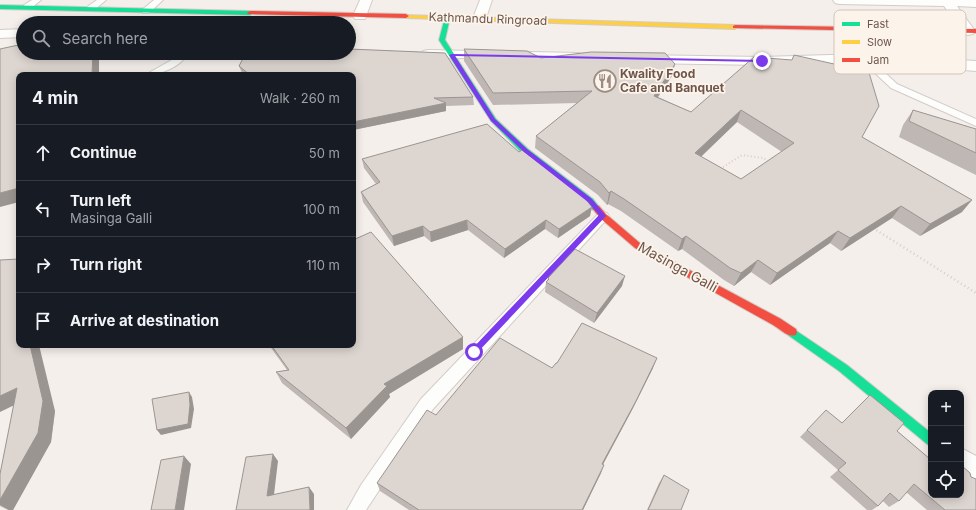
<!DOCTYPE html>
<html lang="en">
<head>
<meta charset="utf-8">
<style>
	:root { --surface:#171b24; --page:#20242c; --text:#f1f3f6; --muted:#9ea1a6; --line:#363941 }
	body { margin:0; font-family:Inter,sans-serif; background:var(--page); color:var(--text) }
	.controls { position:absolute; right:12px; bottom:12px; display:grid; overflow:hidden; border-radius:8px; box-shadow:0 2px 10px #0003 }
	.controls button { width:36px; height:36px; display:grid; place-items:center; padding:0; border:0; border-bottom:1px solid var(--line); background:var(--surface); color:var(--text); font:20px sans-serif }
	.stop { position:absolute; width:12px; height:12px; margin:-9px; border:3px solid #7c3aed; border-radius:50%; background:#fff }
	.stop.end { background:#7c3aed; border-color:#fff; box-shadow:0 1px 4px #0008 }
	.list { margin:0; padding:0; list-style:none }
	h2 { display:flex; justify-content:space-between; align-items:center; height:52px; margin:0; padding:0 16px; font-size:17px }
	h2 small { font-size:13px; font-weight:400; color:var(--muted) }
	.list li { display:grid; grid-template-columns:26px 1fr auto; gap:12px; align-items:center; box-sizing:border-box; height:56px; padding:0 16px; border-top:1px solid var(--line) }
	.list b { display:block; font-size:15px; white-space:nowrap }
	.list p { margin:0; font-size:13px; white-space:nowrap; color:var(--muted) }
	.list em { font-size:13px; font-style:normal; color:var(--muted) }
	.icon { flex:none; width:22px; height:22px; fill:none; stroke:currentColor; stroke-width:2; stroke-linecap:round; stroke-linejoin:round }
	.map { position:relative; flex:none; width:976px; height:510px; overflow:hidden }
	.search { position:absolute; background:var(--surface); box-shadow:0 2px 10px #0003; left:16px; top:16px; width:340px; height:44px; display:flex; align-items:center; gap:10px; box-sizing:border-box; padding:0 14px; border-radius:22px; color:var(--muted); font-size:15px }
	.panel { position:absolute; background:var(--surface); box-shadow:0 2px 10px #0003; left:16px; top:72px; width:340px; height:276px; border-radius:8px }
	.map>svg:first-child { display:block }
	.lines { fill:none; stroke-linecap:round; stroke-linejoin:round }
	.lane-casing { stroke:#d3ccc8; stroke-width:2 }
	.street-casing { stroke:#d3ccc8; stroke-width:2 }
	.fast-casing { stroke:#d3cbc6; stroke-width:2 }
	.slow-casing { stroke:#d3cbc6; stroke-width:2 }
	.jam-casing { stroke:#d3cbc6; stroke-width:2 }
	.path-far1 { stroke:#d6cecb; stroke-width:2; stroke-dasharray:1 2.5; stroke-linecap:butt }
	.path { stroke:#d6cecb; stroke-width:2.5; stroke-dasharray:1 3; stroke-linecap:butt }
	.lane { fill:#fdfdfc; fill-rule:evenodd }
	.street { fill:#fdfdfc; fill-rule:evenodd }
	.fast { fill:#16e098; fill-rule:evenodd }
	.slow { fill:#ffcf43; fill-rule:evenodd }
	.jam { fill:#f24e42; fill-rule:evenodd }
	.wall { fill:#beb7b3; fill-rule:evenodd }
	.shaded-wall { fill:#9b9592 }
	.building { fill:#ddd5d0; stroke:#9b9592; fill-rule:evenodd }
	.route { fill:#7c3aed }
	.labels { text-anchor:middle; stroke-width:3.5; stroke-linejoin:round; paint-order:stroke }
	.far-street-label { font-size:12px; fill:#6e564d; stroke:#fcf4ea }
	.far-poi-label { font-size:12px; font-weight:bold; fill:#6e564d; stroke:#fcf4ea; text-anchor:start }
	.street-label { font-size:14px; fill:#6e564d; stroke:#fcf4ea }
	.key { fill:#fcf4ea; stroke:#d1c5bb; stroke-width:1 }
	.key-label { font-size:11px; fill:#6e564d }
</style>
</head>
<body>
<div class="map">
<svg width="976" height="510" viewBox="0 0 976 510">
	<rect width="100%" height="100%" fill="#f4efea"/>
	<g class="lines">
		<g class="lane-casing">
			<path id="lane" d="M32,0H41L30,9H24V5Z
				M97,0H106L93,11H87V7Z
				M154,0H163L149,13H143V9Z
				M837,27H843L867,56L897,84L976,119V126L891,88L861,60L837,31Z
				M180,53H188C181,67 160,75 145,75L177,57Z
				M603,212L607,213L609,216L607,219L433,409L366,510H347L361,485L421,399L599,213Z"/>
		</g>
		<g class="street-casing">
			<path id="street" d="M360,0H372L365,19H355L353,16Z
				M480,0H492L485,21H475L473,18Z
				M833,0H976V7L957,6L975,31L973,34L968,35L963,34L944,6L839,4L835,3Z
				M23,29V37L0,38V30Z
				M428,50L578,53L583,54L585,57L583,60L578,61L423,57L421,54L423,51Z
				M864,54L976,61V71L864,62L762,65L640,63L635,62L633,59L635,56L640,55L762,57Z
				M961,448L976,456V490L961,482Z"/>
		</g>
		<g class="fast-casing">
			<path id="fast" d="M0,5L250,11L253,13L250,15L0,9Z
				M445,17L450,18L445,40L496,119L528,149L593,199L600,208L599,210H593L587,203L522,153L491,121L439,40Z
				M792,328L847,365L931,433V446L927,444L839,371L788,335L787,332L788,329Z"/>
		</g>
		<g class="slow-casing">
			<path id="slow" d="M404,15L735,25L738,27L735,29L406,18L403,16Z"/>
		</g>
		<g class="jam-casing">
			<path id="jam" d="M250,11L406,14L409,16L406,18L248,14L247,13Z
				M735,25L976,29V33L733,28V26Z
				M596,205L599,206L606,214L641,244L781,319L796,329L797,332L796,335C788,338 780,329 773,325L635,248L600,218L592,208Z"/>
		</g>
		<path class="path-far1" d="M720,169L742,155L763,158L769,162"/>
		<path class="path" d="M873,228L976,293"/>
		<use href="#lane" class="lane"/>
		<use href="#street" class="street"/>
		<use href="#fast" class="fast"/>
		<use href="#slow" class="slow"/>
		<use href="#jam" class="jam"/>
	</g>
	<path class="wall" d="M349,49L445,53L473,97L474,105L446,106V111L353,130V75H244L242,73L239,66L246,53H349Z
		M464,49L541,58L672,76L658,97L691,112L840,66L841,62L862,137L962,212L920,236L892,218L841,251L830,243L770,285L751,272L734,286L724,280L682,249L678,251L621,211L608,204L607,205L598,195L535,148L536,136L577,103L493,105L464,61ZM737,122L782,152L741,179L701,157Z
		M913,110L976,129V175L899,137L903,125Z
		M362,159L590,216L558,238L545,229L504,258L468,230L431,242L424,236L394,246L363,202L361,192L376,184L364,168Z
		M548,278L622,286L594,323L545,292L546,282L547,281Z
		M463,337V349L389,394L390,397L351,439L282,383L276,372L287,370L269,345H353Z
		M19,345L55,411L51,442L13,510H8L0,506V474L14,406Z
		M557,363L653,368L632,410L603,464L601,473L583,510H409L380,491L377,483L436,415L552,368Z
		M842,423L897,431L929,458L931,456V495L976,510H927L906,492L899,501L889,507L883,501L878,506L872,510H867L830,477L838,470L800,437L807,430Z
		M664,475L681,510H647L659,483Z"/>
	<path class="shaded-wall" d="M93,53H99V75H92Z
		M675,64L672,76L651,107L654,96Z
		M446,103V111L353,130V122Z
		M741,110L737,122L691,166L695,153Z
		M19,188V202L0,207V193Z
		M611,191L608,204L607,205L609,193Z
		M972,200L962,212L920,236L930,224Z
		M901,206L892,218L841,251L850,238Z
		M592,207L590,216L558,238L559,229Z
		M467,220L468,230L431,242L430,232Z
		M546,220L545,229L504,258L505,249Z
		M423,226L424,236L394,246L392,236Z
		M838,231L830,243L770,285L777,273Z
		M686,236L682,249L678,251L682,239Z
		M758,260L751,272L734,286L741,273Z
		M625,276L622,286L594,323L597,313Z
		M463,337V349L389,394L390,397L351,439L346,428L384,384Z
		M30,345H39L55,411L51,442L13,510H9L0,505V500Z
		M657,358L653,368L632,410L599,472L602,464Z
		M17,388L29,398L0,412V396Z
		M189,392L192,397L194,409L191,428L161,435L157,430Z
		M273,454L278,461L273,503L267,496Z
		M184,456L191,464L184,510H175Z
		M604,465L601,473L583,510H582Z
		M309,487L314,494V510H310Z"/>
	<path class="building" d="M23,44V53H93L92,75H19V188L0,193V49Z
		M349,49L445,53L473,97L434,98L446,103L353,122V75H250L239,66L246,53H349Z
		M464,49L527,51L541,58L591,52L665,53L675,64L654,96L691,112L754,57L792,60L794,55L843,66L841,62L867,66L879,106L862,137L972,200L930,224L901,206L850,238L838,231L777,273L758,260L741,273L730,268L686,236L682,239L624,199L611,191L609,193L600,182L536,136L592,91L493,93ZM741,110L794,143L741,179L695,153Z
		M913,110L976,129V153L909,121Z
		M487,124L519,152L522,150L584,197L592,207L559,229L546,220L505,249L467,220L430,232L423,226L392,236L361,192L380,182L362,159Z
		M371,232L463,337L384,384L387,386L346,428L276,372L289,370L271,345H353V240Z
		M575,249L625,276L597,313L546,282L549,279L548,278Z
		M19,259V345H30L43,401L38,433L0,500V474L17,388L0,396V260Z
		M582,323L657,358L636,401L602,464L604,465L582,510H419L377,483L427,410L436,415L500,338L552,368L556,363H557Z
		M189,392L190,405L188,424L157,430L152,399Z
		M870,395L904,423L897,431L930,459L931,458V495H961V465L970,473L971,477L976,479V510H945L914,484L899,501L890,493L878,506L838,470L846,463L807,430L826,410L842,423Z
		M273,454L267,496L309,487L310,510H236L246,457Z
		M184,456L175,510H151L161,460Z
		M664,475L689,490L681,510H648Z"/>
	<path class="route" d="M452,54L762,60L764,61L762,62L455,56L495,119L527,149L592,199L606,216L476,354H471V350L599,215L588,202L524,152L491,121L449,55Z"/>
	<defs>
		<g id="restaurant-ring" transform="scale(1.15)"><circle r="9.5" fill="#fcf4ea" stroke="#9d8c84" stroke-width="1.5"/><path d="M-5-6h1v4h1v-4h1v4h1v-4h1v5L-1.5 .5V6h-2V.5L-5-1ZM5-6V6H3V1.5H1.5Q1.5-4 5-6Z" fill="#9d8c84"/></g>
	</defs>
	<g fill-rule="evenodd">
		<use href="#restaurant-ring" x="605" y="81"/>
	</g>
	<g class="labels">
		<g class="far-street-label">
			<text transform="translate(488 19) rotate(2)" y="4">Kathmandu Ringroad</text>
		</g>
		<g class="far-poi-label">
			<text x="620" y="78">Kwality Food<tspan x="620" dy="14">Cafe and Banquet</tspan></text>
		</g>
		<g class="street-label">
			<text transform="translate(678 267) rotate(29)" y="5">Masinga Galli</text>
		</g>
	</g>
	<rect x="834" y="10" width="132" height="64" rx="6" class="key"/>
	<rect x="842" y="22" width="18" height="4" fill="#16e098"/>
	<rect x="842" y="40" width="18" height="4" fill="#ffcf43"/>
	<rect x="842" y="58" width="18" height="4" fill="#f24e42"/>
	<g class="key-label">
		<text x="867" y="28">Fast</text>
		<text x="867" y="46">Slow</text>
		<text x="867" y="64">Jam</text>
	</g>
</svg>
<div class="controls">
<button>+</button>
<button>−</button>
<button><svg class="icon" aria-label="locate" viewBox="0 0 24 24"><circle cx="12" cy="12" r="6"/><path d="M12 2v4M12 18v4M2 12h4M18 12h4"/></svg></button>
</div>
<div class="stop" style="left:474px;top:352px"></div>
<div class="stop end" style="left:762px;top:61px"></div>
<div class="search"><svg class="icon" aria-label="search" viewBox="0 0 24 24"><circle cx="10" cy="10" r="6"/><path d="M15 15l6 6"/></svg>Search here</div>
<section class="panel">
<h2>4 min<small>Walk · 260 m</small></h2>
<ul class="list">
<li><svg class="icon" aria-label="ahead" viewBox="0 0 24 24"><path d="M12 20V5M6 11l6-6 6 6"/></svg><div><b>Continue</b></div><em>50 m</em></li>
<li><svg class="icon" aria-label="left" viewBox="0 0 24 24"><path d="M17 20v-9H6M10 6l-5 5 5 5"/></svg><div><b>Turn left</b><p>Masinga Galli</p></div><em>100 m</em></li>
<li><svg class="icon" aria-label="right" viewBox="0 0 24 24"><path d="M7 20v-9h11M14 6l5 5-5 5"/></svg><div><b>Turn right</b></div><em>110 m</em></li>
<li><svg class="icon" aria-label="arrive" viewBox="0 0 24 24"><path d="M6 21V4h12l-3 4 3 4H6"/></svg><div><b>Arrive at destination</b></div></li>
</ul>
</section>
</div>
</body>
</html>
